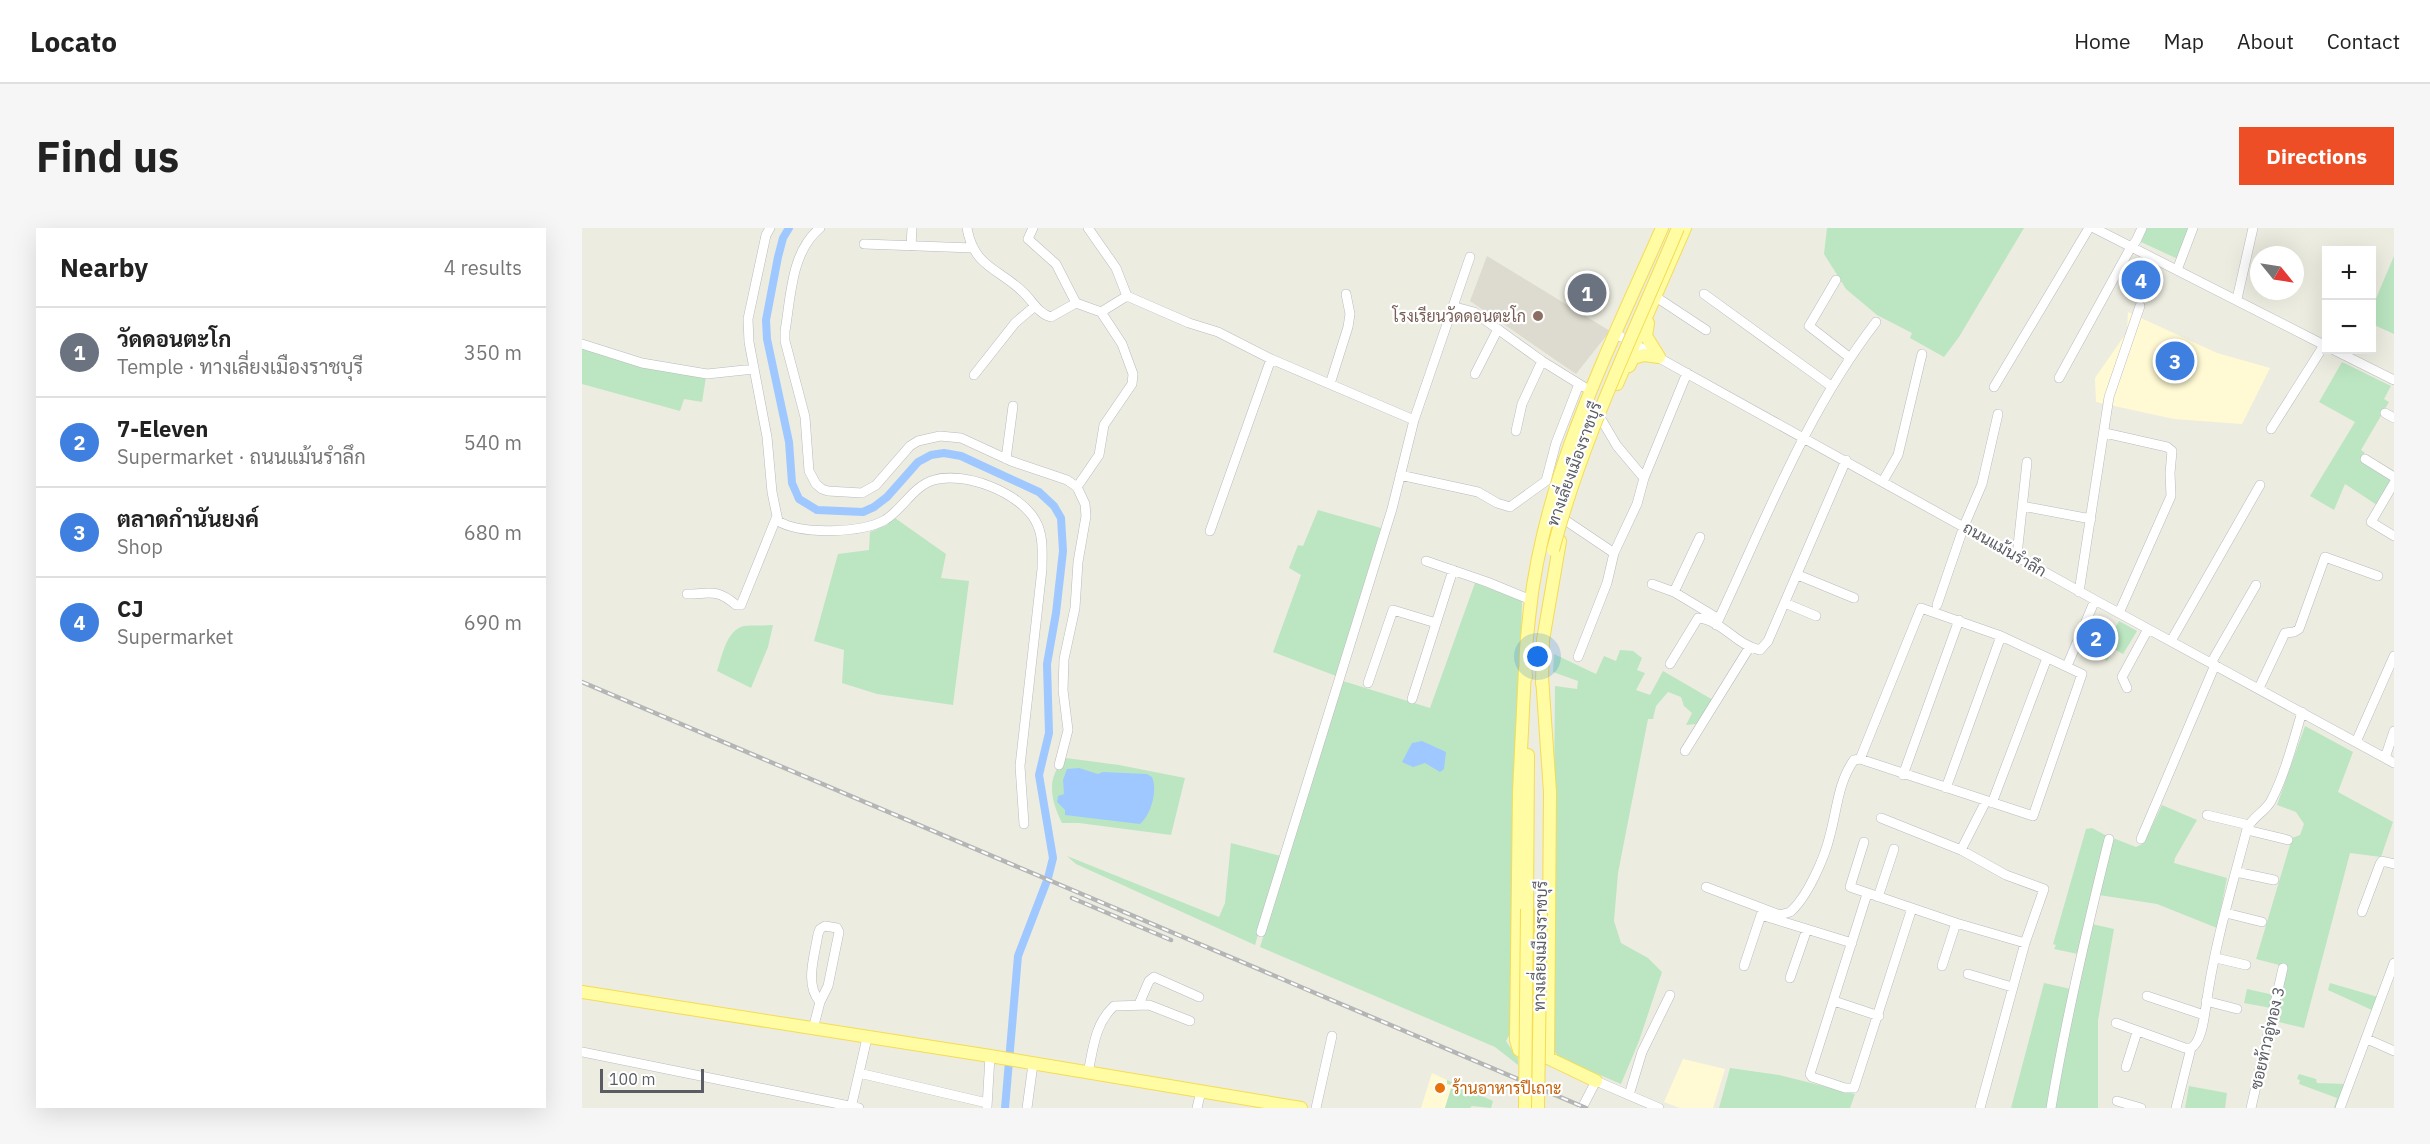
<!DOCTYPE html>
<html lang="en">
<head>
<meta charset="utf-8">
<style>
	:root { --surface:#fff; --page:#f6f6f6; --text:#222; --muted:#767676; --line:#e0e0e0; --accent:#ee4e25 }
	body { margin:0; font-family:"IBM Plex Sans",Sarabun,sans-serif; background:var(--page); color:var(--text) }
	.controls { position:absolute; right:18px; top:18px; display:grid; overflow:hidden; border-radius:0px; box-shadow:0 6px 24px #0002 }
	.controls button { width:54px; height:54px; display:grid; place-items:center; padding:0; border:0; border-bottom:2px solid var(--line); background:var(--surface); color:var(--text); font:30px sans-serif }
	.compass { position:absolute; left:1668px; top:18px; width:54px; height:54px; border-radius:50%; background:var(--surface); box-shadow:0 6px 24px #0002; rotate:120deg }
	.scale { position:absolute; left:18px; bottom:15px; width:104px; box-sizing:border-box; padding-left:6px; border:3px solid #595c62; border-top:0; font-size:16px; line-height:21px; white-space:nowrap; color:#595c62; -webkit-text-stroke:4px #fff; paint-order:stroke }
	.you { position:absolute; left:956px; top:429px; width:21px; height:21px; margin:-15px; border:4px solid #fff; border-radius:50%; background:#1a73e8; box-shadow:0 0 0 9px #1a73e833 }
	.badge { display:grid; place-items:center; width:39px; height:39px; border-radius:50%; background:var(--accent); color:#fff; font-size:20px; font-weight:700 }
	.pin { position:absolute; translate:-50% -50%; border:3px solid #fff; box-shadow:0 2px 6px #0006 }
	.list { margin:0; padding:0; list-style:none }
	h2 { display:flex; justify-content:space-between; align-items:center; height:78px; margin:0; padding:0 24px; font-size:26px }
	h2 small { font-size:20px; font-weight:400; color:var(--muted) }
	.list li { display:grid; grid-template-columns:39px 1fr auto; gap:18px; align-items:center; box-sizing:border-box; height:90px; padding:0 24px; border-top:2px solid var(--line) }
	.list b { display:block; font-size:22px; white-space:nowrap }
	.list p { margin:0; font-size:20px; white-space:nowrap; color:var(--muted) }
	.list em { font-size:20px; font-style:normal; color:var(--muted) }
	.map { position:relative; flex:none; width:1812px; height:880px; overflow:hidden; border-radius:0px }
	header { display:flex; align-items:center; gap:36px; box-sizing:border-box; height:84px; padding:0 30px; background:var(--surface); border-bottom:2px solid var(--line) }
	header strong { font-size:28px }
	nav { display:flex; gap:33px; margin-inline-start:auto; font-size:21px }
	.intro { display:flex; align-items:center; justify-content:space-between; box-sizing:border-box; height:144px; padding:0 36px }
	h1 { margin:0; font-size:42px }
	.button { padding:15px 27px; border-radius:0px; background:var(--accent); color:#fff; font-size:21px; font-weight:700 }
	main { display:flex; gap:36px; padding:0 36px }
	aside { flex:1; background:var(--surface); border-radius:0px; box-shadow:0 6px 24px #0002 }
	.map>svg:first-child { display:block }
	.commercial { fill:#fffad3 }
	.education { fill:#dddbcf }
	.green { fill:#bbe6c1 }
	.water { fill:#9ec8ff }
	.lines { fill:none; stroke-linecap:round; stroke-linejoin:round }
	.canal { stroke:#9ec8ff; stroke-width:8 }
	.minor-casing { stroke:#b8bac0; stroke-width:10 }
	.major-casing { stroke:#f5dc51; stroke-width:14 }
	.minor { stroke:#fff; stroke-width:9 }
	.major { stroke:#fffca3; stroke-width:12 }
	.rail-casing { stroke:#b4b5b5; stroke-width:4.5 }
	.rail { stroke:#fff; stroke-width:2; stroke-dasharray:7; stroke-linecap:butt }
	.major-bridge-casing { stroke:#f5dc51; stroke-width:14; stroke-linecap:butt }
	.major-bridge { stroke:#fffca3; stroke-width:12 }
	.education-dot { fill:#8d6e63; stroke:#fff; stroke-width:2 }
	.food-dot { fill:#e8710a; stroke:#fff; stroke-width:2 }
	.labels { text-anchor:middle; stroke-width:4.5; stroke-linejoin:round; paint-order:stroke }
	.education-label { font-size:16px; fill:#785e54; stroke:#fff; text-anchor:end }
	.street-label { font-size:16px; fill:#595c62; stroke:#fff }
	.food-label { font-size:16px; fill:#c56008; stroke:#fff; text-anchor:start }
</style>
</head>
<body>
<header>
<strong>Locato</strong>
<nav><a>Home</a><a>Map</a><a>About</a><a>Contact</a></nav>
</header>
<div class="intro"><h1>Find us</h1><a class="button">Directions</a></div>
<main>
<aside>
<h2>Nearby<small>4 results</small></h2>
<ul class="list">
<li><span class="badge" style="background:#6b7280">1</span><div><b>วัดดอนตะโก</b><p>Temple · ทางเลี่ยงเมืองราชบุรี</p></div><em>350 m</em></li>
<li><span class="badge" style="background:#3f7fe0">2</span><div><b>7-Eleven</b><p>Supermarket · ถนนแม้นรำลึก</p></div><em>540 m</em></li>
<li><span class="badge" style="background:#3f7fe0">3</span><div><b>ตลาดกำนันยงค์</b><p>Shop</p></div><em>680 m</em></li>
<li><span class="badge" style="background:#3f7fe0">4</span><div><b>CJ</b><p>Supermarket</p></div><em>690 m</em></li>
</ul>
</aside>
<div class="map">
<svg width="1812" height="880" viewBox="0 0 1812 880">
	<rect width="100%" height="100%" fill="#edece0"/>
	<path class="commercial" d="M1546,84L1635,125L1688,140L1660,196L1592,191L1514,174L1513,150L1545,104Z
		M1101,831L1143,841L1131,880H1098L1082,874Z
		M850,845L865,852V856L870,857L863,880H839Z"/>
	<path class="education" d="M905,28L1028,103L994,146L888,73Z"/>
	<path class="green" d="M1245,0H1442L1377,109L1362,129L1328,110L1330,105L1295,87L1264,61L1242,26Z
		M1564,0H1608L1598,32L1559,14Z
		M1812,28V106L1790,96V80Z
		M0,119C42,136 79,144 124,149L120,174L102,171L98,183L0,156Z
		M1760,134L1809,158L1802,171L1807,174L1779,222L1783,225L1778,233L1810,252L1795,277L1763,256L1752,282L1728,268L1773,194L1737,174Z
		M736,282L799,300L754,448L691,424L719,347L707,340L716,317L721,318Z
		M313,290L364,326L359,350L387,353L371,477L295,466L260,455L262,422L232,413L256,326L287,322L288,304L305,297Z
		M893,355L940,373L929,804L924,813L936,831V837L913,819L678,719L761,453L848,480Z
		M1537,393L1555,403L1541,426L1532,421L1525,433L1517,428Z
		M191,397L186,419L169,460L135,443C140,429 144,402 162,398C171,397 181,398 191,397Z
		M1038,422L1051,423L1060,430L1055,442L1063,445L1054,462L1068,467L1081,443L1131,472L1114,496L1104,497L1110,485L1102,478L1099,469L1086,464L1074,478L1071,491H1066L1036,645L1032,693L1039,715L1066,730L1080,744L1057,813L1039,856L978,830L971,822L970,809L973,458L995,461L996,453L971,444L972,426L1014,446L1022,428L1034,433Z
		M1723,498L1771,524L1756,564L1811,594L1799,629L1768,625L1722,800L1693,793L1705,739L1674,731L1710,610L1718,607L1722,596L1714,584L1695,577Z
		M484,530L537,537L603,550L589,607L497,595H480C469,573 463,549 484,530Z
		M1580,577L1615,592L1593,630L1592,635L1645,650L1635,700L1575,676L1517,667L1531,610L1554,619L1562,615Z
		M1510,600L1525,608L1496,726L1472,721L1474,717L1471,716L1504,601Z
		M649,615L699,628L673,717L494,636L485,628L637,689L643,675Z
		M1510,696L1532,701L1516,792V880H1473L1485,811Z
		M1462,755L1489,761L1467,880H1429Z
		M1748,755L1796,769L1792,783L1746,762Z
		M1665,761L1692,767L1689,780L1662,775Z
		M1148,840L1197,847L1273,866L1268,880H1137Z
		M1717,846L1734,851L1735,855L1764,856L1755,880H1752L1755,870L1717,856L1718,852L1715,851Z
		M865,852L911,873L909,880L890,878L888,880H863L870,857L865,856Z
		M1607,858L1645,865L1643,880H1603Z"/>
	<path class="water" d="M840,513L864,524L862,541L858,544L843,535L831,539L820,534L830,515Z
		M497,540L516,546L521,544L565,546L570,549C576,562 569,587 558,596L483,587V582L475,574L476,568L482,566L481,552L485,541Z"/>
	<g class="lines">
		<path class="canal" d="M207,0L201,10L196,29L184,92L185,111L207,214L210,255L217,271L235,282L281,284L292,279L305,269L336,234L349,227L362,225L379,228L457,264L472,278L479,290L481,323L474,385L465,436L467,505L457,547L471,630L466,650L436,728L423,880"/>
		<g class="minor-casing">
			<path id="minor" d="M188,0L184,7L166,91L167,114L185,209L190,264L196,293C219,307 280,305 303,292C321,281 331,258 352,252C382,243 437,264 453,292C462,307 460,325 460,341L438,538L442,596
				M238,0C209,24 209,68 203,103V113L223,189L227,243L234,256L240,261L246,263L280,265L294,257L328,218L336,213L358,208L379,210L429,233L485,252L495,259
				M385,0C392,40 417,40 442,65C451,74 457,86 469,89L494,75L519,84L545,68
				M451,0L446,11L474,36L494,75
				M506,0L534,40L545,68
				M1512,0L1744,118
				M282,16L391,20
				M329,18L330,0
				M1595,42L1611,0
				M1254,52L1227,98L1267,129
				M1122,66L1249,158
				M545,68L607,95L636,104L689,131L832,192
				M1074,69L1124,102
				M1655,71L1671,0
				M870,84L877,80L892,84L960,133L1002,159
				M1034,106L1513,372L1812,535
				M0,116L60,135L125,146L172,141
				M1752,122L1812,152
				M893,146L916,101
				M392,147L433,95L453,78
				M1477,150L1549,19L1554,13L1560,0
				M748,156L766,99L768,86L764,66
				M1412,159L1507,0
				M1803,185L1812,190
				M1019,191L1035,218L1062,250
				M1689,201L1744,114
				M934,203L940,176L960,133
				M1523,205L1585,219L1590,223L1588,245L1589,268L1537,385
				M424,231L431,178
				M1783,231L1812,249
				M818,247L896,264L915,275L928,279L964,253L974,215L997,156
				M1301,253L1316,227L1340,126
				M1812,255L1789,294L1812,308
				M1440,278L1509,291
				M983,292L1032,325
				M628,303L689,131
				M1435,327L1445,234
				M844,333L905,354L949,372
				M1216,347L1272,370
				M1070,356L1092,364L1137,391
				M1092,364L1118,309
				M1497,364L1527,169L1558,78
				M105,366C128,366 134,360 154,377H159L195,288
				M1203,375L1234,388
				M1355,377L1382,298L1400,256L1416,186
				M1134,397C1183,293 1224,185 1294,94
				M1589,413L1678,257
				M996,429L1025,355L1032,325L1055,276L1062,250L1105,145
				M1629,435L1674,357
				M1088,436L1116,390C1140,392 1154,417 1178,422L1186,413L1264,232
				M1485,438L1513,372
				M786,455L811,382L854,395
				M1545,460L1540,449L1566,401
				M1677,460L1703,405L1712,404L1717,401L1743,329L1796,348
				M830,471L871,342
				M1774,514L1812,428
				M1103,523L1167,420
				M1803,530L1812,503
				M477,537L486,502L481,462L482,431L493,380L496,334L504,288L503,276L495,259L517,227L522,197L550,156L551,146L540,116L519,84
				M1321,547L1377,392
				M1364,560L1419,408
				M1410,575L1465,430
				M1625,587L1667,597
				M1299,590L1379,622L1424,647L1462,661L1443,715L1398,880
				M1665,602L1706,612
				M1559,611L1633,437
				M1282,614L1268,659L1374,695L1443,715
				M1379,622L1404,573
				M1654,644L1692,652
				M1124,659L1198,687L1208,684C1225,670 1243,629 1248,607C1255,582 1256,554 1272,532L1278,531L1451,588L1500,446L1419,408L1339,380L1278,531
				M1285,666L1228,846L1230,849L1263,860H1272L1330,680
				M1296,669L1312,621
				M1780,684L1798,636L1800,633L1812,636
				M1644,685L1680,694
				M679,704L810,281L832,192L888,29
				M1634,730L1664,737
				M1162,738L1179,687L1270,715
				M1360,738L1374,695
				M1386,746L1430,759
				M1208,750L1225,701
				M1565,768L1622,787
				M1252,773L1297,788
				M1624,773L1655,781
				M557,776L567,753L572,749L617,769
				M1534,795L1603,820H1609
				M231,801L238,774L246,758L257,704L255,700L243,698L238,701L236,706C233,727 222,756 238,774
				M1785,811L1812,823
				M0,824L277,880
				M1544,839L1555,804
				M277,845L405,875
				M506,845C511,821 513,795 532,778L567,777L608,793
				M1047,867L1060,824L1088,767
				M1535,873L1559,880
				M405,879L408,828
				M269,880L285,810
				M445,880L451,836
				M615,880L619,863
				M734,880L750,808
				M1000,880L1014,853L1077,880
				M1469,880C1484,789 1505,700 1527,611
				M1594,880L1609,820C1620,814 1622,789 1624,778C1632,718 1650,659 1665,601C1670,589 1683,584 1689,573C1703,546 1711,514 1720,484
				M1669,880L1701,740
				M1758,880L1812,735"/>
		</g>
		<g class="major-casing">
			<path id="major" d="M1066,95L1064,108L1077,129
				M1047,138L1051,130L1062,127L1077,129
				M1035,156L1103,0
				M943,441L937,564L934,812L937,822L948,829L966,830L968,564L960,449
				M944,449C942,430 945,410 947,390C960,253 1025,125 1080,0
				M960,456L961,412L978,313
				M945,681L946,527
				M0,764L408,828L719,880
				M966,830L1014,853"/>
		</g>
		<use href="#minor" class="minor"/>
		<use href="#major" class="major"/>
		<g class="rail-casing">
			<path id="rail" d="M0,454L1004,880
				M490,670L589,712"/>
		</g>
		<use href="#rail" class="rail"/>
		<g class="major-bridge-casing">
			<path id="major-bridge" d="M971,322C1000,210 1052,106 1096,0
				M943,880L945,681
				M956,880L959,681"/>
		</g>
		<use href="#major-bridge" class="major-bridge"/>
	</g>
	<circle class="education-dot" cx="956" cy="88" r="6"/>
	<circle class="food-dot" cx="858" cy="860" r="6"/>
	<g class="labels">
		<g class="education-label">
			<text x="944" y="94">โรงเรียนวัดดอนตะโก</text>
		</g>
		<g class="street-label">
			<text transform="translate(992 236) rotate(-70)" y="6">ทางเลี่ยงเมืองราชบุรี</text>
			<text transform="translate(1423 321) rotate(30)" y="6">ถนนแม้นรำลึก</text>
			<text transform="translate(958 718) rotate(-89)" y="6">ทางเลี่ยงเมืองราชบุรี</text>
			<text transform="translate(1685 810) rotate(-77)" y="6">ซอยท้าวอู่ทอง 3</text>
		</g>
		<g class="food-label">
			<text x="870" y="866">ร้านอาหารปีเถาะ</text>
		</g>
	</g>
</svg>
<div class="controls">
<button>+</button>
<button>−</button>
</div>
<svg class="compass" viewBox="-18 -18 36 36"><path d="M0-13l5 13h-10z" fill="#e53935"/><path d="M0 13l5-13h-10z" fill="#767676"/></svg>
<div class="scale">100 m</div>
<div class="you"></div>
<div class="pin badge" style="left:1005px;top:65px;background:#6b7280">1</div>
<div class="pin badge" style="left:1514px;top:410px;background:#3f7fe0">2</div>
<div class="pin badge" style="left:1593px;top:133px;background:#3f7fe0">3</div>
<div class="pin badge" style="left:1559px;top:52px;background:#3f7fe0">4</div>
</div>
</main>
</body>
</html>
